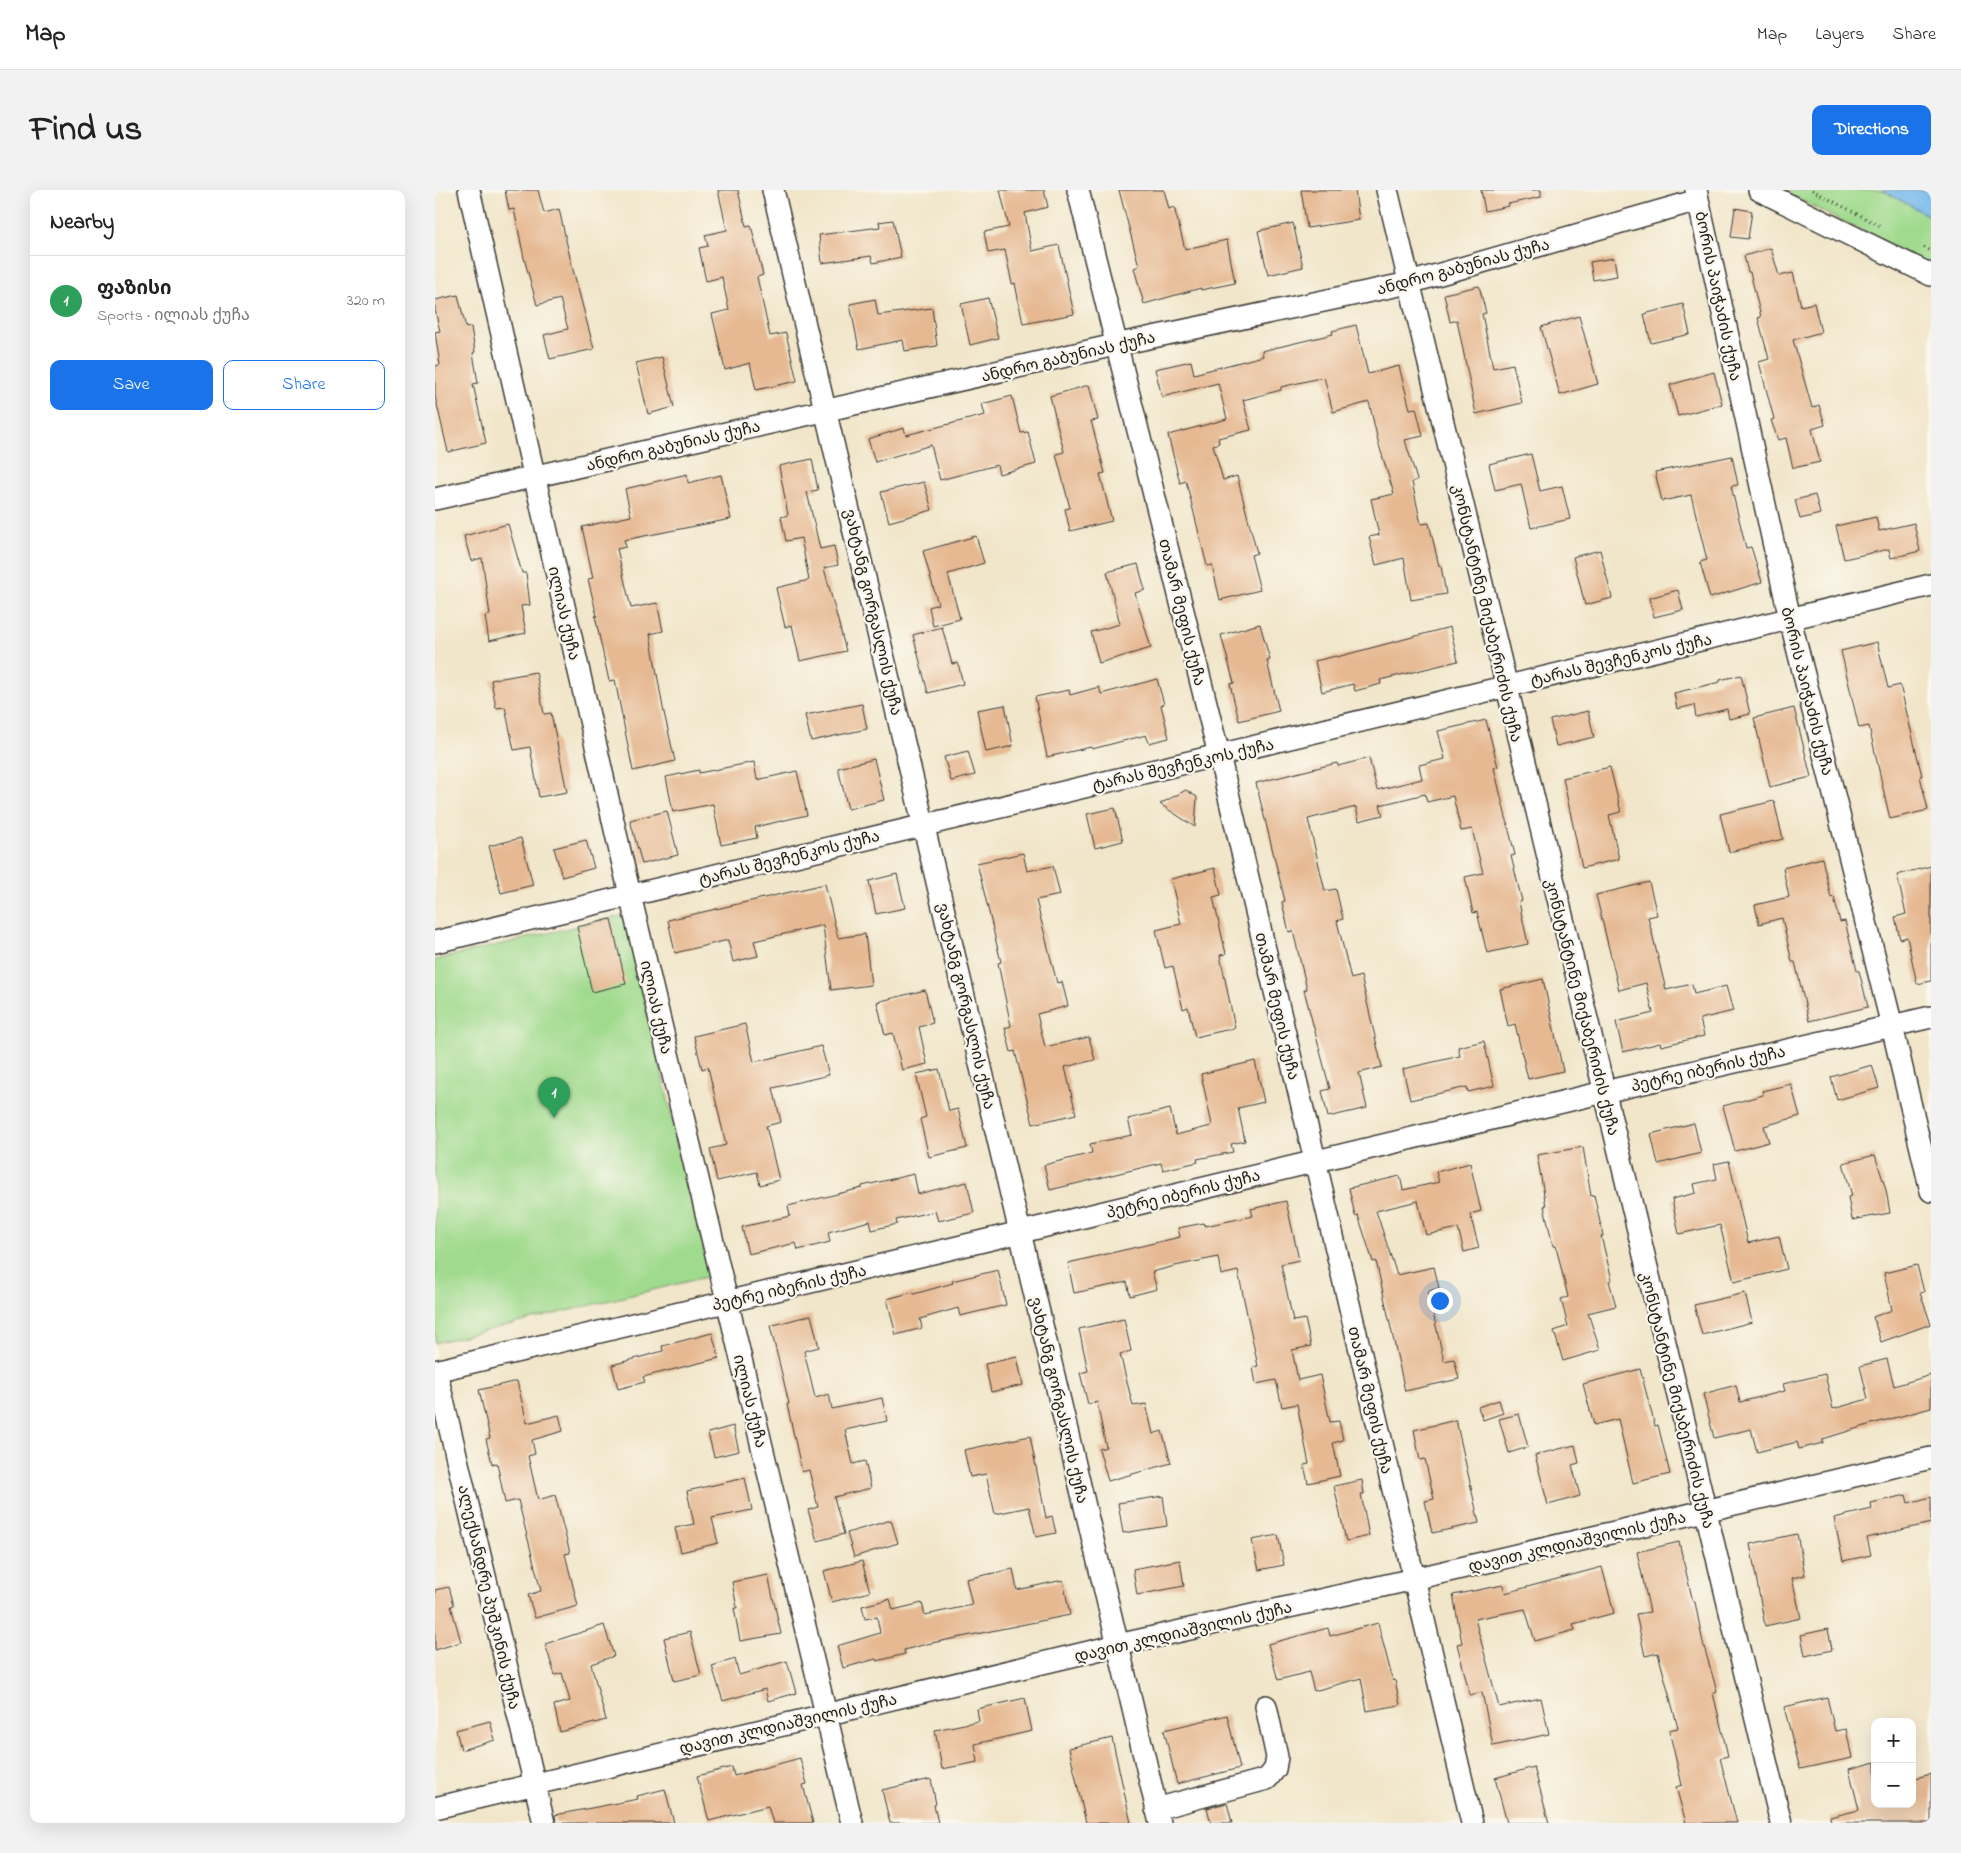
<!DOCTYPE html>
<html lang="en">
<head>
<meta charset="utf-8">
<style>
	:root { --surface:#fff; --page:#f2f2f2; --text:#222; --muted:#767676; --line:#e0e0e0; --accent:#1a73e8 }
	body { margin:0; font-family:"Indie Flower","Noto Sans Georgian",sans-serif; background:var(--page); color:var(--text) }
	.controls { position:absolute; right:15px; bottom:15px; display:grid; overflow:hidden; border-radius:10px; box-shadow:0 5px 20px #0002 }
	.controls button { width:45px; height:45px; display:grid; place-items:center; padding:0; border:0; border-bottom:1px solid var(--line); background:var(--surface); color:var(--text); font:25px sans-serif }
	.you { position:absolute; left:1004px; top:1110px; width:18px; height:18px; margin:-12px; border:4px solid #fff; border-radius:50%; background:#1a73e8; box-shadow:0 0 0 8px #1a73e833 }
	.badge { display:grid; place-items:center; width:32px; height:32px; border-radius:50%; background:var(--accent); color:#fff; font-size:16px; font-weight:700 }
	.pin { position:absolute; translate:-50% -41px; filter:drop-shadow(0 1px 2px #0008) }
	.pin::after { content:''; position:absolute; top:26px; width:18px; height:15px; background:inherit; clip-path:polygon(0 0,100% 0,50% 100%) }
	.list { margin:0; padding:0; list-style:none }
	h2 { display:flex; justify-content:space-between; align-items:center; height:65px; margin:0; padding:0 20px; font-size:21px }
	h2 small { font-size:16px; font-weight:400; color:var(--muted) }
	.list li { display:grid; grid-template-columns:32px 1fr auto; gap:15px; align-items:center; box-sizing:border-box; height:90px; padding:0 20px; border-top:1px solid var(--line) }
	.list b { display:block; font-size:19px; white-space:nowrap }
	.list p { margin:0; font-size:16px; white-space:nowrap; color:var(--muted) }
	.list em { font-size:16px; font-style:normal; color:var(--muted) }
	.actions { display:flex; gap:10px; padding:15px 20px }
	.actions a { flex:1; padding:11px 0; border:1px solid var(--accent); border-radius:10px; text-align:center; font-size:18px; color:var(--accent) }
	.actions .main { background:var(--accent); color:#fff }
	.map { position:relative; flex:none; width:1496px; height:1633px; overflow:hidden; border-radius:10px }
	header { display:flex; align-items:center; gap:30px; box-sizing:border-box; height:70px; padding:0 25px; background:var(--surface); border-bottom:1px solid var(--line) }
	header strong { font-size:24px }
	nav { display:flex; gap:28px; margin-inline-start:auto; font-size:18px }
	.intro { display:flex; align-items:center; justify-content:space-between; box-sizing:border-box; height:120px; padding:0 30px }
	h1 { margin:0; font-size:35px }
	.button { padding:12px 22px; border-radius:10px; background:var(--accent); color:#fff; font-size:18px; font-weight:700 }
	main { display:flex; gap:30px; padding:0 30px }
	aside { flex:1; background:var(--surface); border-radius:10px; box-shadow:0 5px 20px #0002 }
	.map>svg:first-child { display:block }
	.green { fill:#a0da8e; stroke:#5e7b55 }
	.water { fill:#77b9ec; stroke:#4a6a84 }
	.building { fill:#e6b993 }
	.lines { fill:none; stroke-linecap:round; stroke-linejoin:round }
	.minor-casing { stroke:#3c3a36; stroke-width:24 }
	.path { stroke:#3c3a36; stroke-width:3; stroke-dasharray:1 4; stroke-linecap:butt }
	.minor { stroke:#fff; stroke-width:21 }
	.labels { text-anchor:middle; stroke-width:4.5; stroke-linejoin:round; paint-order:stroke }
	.street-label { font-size:16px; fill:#1c1c1c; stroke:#fbf7ec }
</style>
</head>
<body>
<header>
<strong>Map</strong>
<nav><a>Map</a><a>Layers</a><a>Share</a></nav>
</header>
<div class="intro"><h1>Find us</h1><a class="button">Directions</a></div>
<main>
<aside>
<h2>Nearby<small></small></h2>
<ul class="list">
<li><span class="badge" style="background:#2e9e5b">1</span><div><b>ფაზისი</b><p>Sports · ილიას ქუჩა</p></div><em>320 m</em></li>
</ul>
<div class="actions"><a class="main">Save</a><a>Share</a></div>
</aside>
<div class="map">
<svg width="1496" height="1633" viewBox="0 0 1496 1633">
	<rect width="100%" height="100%" fill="#fbf7ec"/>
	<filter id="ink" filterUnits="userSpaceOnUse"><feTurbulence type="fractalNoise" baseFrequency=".02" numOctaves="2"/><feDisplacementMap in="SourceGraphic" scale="10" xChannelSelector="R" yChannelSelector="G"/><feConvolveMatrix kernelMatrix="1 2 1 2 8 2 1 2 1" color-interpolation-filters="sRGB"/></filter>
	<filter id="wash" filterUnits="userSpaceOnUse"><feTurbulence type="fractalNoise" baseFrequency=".0096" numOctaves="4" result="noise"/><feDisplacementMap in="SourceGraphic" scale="20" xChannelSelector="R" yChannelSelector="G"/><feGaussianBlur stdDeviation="1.12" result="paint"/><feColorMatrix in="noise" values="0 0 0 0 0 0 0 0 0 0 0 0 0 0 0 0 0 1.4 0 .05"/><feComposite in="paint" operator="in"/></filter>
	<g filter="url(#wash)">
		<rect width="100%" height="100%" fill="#f1e6ca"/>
		<path class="green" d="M1345,0H1447L1496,27V76Z
			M189,725L275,1086L0,1153V770Z"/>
		<path class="water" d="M1447,0H1496V27Z"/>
		<g id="blocks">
			<path class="building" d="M70,0H103L109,23L124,19L136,72L159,159L115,169L109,145L133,139L125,109L102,115L89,68L79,19L74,20Z
				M283,0H303L311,36L316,35L328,85L322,87L335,146L351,143L362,191L321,200L315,173L290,180L277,124L294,120L287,87L271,91L264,58L273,56L270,45L292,40Z
				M565,0H609L613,17L590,23L597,61L624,55L639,124L588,134L580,93L577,94L570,60L553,63L549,42L574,37Z
				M684,0H729L734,19L739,17L750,59L792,50L800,93L766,100V98L709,114L699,78L704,76Z
				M866,0H920L924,30L872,38Z
				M1046,0H1106V7L1073,14L1074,16L1050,21Z
				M1300,18L1317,21L1313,49L1296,47Z
				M458,30L466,67L438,73L436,66L387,73L384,45L445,37L444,32Z
				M858,33L868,77L833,85L823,41Z
				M1336,58L1344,86L1358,83L1366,116L1379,113L1386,142L1358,150L1377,218L1384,215L1390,235L1377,239L1385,272L1358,278L1351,248L1343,250L1336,230L1339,229L1324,172L1334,169L1323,128L1326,127L1315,82H1313L1309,66Z
				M1179,68L1182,86L1158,90L1155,72Z
				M1044,96L1051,123L1047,124L1058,178L1078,174L1087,213L1041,224L1022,130L1015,132L1009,104Z
				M23,105L31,138L36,137L40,162L38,163L43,193L38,194L51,253L13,262L0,206V176L5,175L0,142L5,141L0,120V110Z
				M553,108L563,148L535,155L526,114Z
				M440,109L443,125L497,118L502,156L470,161L468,150L424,159L415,114Z
				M1248,114L1255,144L1216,153L1209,124Z
				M1144,126L1163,194L1125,205L1106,137Z
				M921,135L933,184L964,176L975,219L981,218L988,246L970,250L982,290L977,292L986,334L994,333L1004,376H1006L1011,404L976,410L969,368L941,375L934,347L944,345L936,309L959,304L944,255L934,212L898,222L889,187L846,197V200L808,210L816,240L783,248L784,253L778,255L788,290L802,286L822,363L816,365L825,400L785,410L777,375L772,376L751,291L745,293L733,245L792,229L783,193L727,207L720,179L756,171L759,184L828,166L827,161L898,144L897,141Z
				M227,167L239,217L213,224L201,173Z
				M1279,182L1287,214L1243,226L1235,195Z
				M654,195L663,230L656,231L670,283L665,284L677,331L635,341L630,319L635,318L621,264L629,262L615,206Z
				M577,206L586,243L593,242L601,274L564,284L562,275L505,290L496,255L440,272L433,249L469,238L471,245L550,225L547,214Z
				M1096,264L1105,301L1127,296L1135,329L1096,338L1086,294L1060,300L1054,274Z
				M1297,266L1303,295L1296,296L1311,358L1316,357L1327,392L1275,408L1265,372L1272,370L1256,305L1227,311L1220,282Z
				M377,269L383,300L372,302L385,359L399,356L403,375L389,378L411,461L365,471L357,435L350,437L341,398L374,390L366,348L351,351L346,327L353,325L344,276Z
				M252,284L253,293L286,285L296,329L189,350L191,357L182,359L196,418L222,413L228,441L215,444L228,518L240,571L198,581L180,490L174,491L160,426H162L153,389L158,388L147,337L196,326L190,299Z
				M489,292L497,320L454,332L446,302Z
				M1380,305L1385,324L1365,329L1360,310Z
				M1441,327L1444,341L1479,333L1485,361L1456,368L1454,359L1409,369L1401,336Z
				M73,334L87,383H91L95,415L86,416L91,443L54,451L50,426L55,425L47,368L36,371L29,346Z
				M541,346L549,373L513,384L525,429L498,436L494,417L503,414L488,361Z
				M1165,360L1177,408L1150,415L1138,367Z
				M703,374L710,400L700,403L716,458L664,473L656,442L685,434L672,382Z
				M1243,400L1248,420L1219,427L1214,408Z
				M825,434L835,470L832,471L844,521L804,531L795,494L799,493L786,445Z
				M507,437L517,474L523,473L528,494L493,503L478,445Z
				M1015,437L1023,471L945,490L946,494L920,501L918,494L887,502L880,471L901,466L902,467Z
				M1442,452L1453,498L1465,495L1487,586H1485L1493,620L1455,629L1434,536L1424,538L1406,461Z
				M101,482L109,524L116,523L132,602L104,607L95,557L79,560L70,517L61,518L56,490Z
				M1306,485L1315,524L1294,529L1292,519L1261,527L1259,515L1242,519L1239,503L1285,492V490Z
				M722,489L729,514L726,515L734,548L714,553L711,545L657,559L656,557L612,567L600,507L634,500L635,505L664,497L666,504Z
				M427,514L432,539L376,551L370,525Z
				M570,515L578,556L551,562L542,520Z
				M1359,518L1376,587L1335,597L1319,528Z
				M1153,521L1159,547L1121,556L1115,530Z
				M1051,530L1063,577L1059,578L1080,665L1076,666L1087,711L1084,712L1093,754L1052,763L1042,722L1038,723L1030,687L1048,683L1037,639L1026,641L1018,606L992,612L990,604L945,615L948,625L924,631L921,617L873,629L890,701L901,699L908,729L902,731L916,789L926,786L947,877L924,883L932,918L893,927L887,901L895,899L869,800L872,799L858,741L854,742L847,712L850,711L821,593L902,573L903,576L934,568L942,600L987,589L984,575L1010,569L1003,541Z
				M533,561L540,585L516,591L509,567Z
				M439,569L449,610L413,619L403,578Z
				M319,572L322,590L362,581L372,625L320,637L322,648L286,655L278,614L238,622L231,587L264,580V583Z
				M1175,577L1186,622L1174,625L1184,669L1147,678L1128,588Z
				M751,600L762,607L760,637L725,614Z
				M1339,611L1348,649L1294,662L1285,624Z
				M680,618L688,651L660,658L652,624Z
				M232,621L243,665L207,674L195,630Z
				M86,648L98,695L66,703L54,656Z
				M151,650L159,678L127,687L119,658Z
				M588,663L592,681L618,676L625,705L601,710L622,793L627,792L633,816L602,824L610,857L654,847L660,870L630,877L641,924L598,934L580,861L576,862L570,838L576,836L563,773L566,772L542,673Z
				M1387,668L1396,708L1399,707L1405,732L1410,731L1422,781H1424L1433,817L1374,831L1360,772H1357L1347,728L1324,734L1320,715L1354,707L1348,678Z
				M1496,676V791L1482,794L1472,747L1465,749L1460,727L1471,724L1462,685Z
				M780,678L786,705L778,707L791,764L785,765L800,838L760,847L753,817L748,819L738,776L730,778L721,740L746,734L736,689Z
				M462,684L470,718L441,724L434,691Z
				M1214,692L1222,725L1213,727L1231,800L1257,794L1259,804L1291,796L1298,821L1265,829L1269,846L1226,856L1225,853L1188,862L1181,832L1218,823L1211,793L1184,800L1161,705Z
				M390,694L403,748L430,744L436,795L396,800L388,735L319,751L323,766L298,772L293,750L240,763L233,730Z
				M176,729L191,794L157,802L142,737Z
				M1108,789L1128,881L1093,889L1080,834L1073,836L1065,799Z
				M490,800L498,833L484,837L492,874L467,880L458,843L450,845L442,812Z
				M310,834L319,872L386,856L394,885L338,898L346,932L331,936L344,990L325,995L322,982L282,991L275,959L291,955L273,877L267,879L259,846Z
				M1049,851L1059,896L1033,902L1032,897L975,910L968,879L1025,866L1023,857Z
				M820,871L829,912L803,918L810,951L796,954L798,962L762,969L763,972L728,980L726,973L615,1000L609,975L657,963L655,954L697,945L693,929L735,919L741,945L776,936L777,935L766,884Z
				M1437,875L1444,898L1402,910L1396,887Z
				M504,879L514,921L523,919L532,958L494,967L485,929L491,927L481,884Z
				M1356,894L1365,926L1329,936L1334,952L1300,961L1288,916L1328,905L1327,901Z
				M1259,933L1266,963L1223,974L1216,944Z
				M1148,957L1156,1006L1159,1005L1168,1046H1166L1177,1090L1174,1091L1181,1116L1153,1123L1165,1160L1128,1171L1119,1141L1133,1136L1126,1109L1133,1107L1121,1056H1118L1109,1016H1111L1102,965Z
				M1440,965L1451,1000L1455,1023L1417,1030L1413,1007L1417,1006L1408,973Z
				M1294,971L1313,1053L1344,1046L1352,1079L1299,1092L1285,1035L1244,1044L1237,1009L1261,1003L1259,994L1282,989L1279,974Z
				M1035,973L1046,1021L1035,1024L1044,1058L1029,1062L1023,1038L991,1045L983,1011L941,1021L962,1085L999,1077L1004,1098L993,1101L1009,1171L1019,1169L1024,1189L970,1201L941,1071L938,1072L923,1025L920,1026L914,998L965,986L968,1000L1004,992L1001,982Z
				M479,984L483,1004L532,992L539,1023L503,1031L500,1021L461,1030L462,1034L437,1040L435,1031L393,1042L395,1052L363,1060L361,1053L313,1064L307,1037L355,1026L353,1016L427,998V996Z
				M851,1011L864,1070L846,1074L858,1131L870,1129L876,1156L857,1160L863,1190L885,1185L895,1232L904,1231L908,1250L898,1253L905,1286L873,1293L869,1275L874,1274L862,1214L847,1217L841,1190L821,1194L818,1177L823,1176L803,1081L786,1085L783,1067L740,1076L717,1082L722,1099L695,1106L692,1092L639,1103L633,1073L745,1047L743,1038L769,1033L770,1036L818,1026L816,1019Z
				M1482,1075L1489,1102L1485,1103L1496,1134L1446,1152L1438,1127L1457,1120L1449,1083Z
				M563,1080L571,1115L525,1126L523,1118L485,1129L487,1138L461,1145L452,1109L478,1102L479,1104L518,1093L517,1091Z
				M1310,1103L1317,1132L1267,1145L1259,1115Z
				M376,1125L384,1157L369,1161L380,1208L394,1204L397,1219L447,1208L452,1231L410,1240L418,1274L430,1271L436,1298L399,1307L409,1344L382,1351L373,1320L383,1317L374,1280L367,1282L352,1214H354L348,1188L335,1136Z
				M689,1129L696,1161L685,1164L698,1216L711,1214L718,1244L727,1241L736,1273L673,1291L664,1259L671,1257L662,1212L653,1214L645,1183L653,1181L644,1139Z
				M277,1143L284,1168L208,1187L210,1192L183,1199L177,1175L228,1161L227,1156Z
				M582,1167L588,1195L556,1202L550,1174Z
				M1452,1169L1459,1196L1496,1185V1218L1433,1235L1388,1249V1253L1364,1259L1362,1252L1322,1262L1316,1239L1279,1248L1268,1204L1301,1195L1305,1212L1350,1201L1348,1194L1390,1184L1398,1219L1433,1209L1425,1176Z
				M1205,1179L1220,1236L1223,1235L1235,1284L1198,1293L1183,1229L1159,1235L1148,1194Z
				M82,1191L92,1233L124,1225L128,1241L97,1250L100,1264L93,1266L103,1310L120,1305L135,1363L130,1364L143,1416L100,1428L93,1405L106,1401L100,1377L83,1310L70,1313L62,1273L57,1274L51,1249L55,1248L44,1200Z
				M1064,1210L1068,1223L1048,1230L1043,1217Z
				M1084,1224L1093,1257L1074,1263L1064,1229Z
				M1021,1230L1044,1333L997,1343L990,1311L999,1309L990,1269L985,1270L979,1240Z
				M298,1236L304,1261L279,1267L273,1243Z
				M595,1246L611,1328L617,1326L621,1343L601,1347L594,1317L560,1324L551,1284L535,1287L529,1260Z
				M1140,1255L1144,1273L1137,1275L1145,1306L1113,1315L1100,1265Z
				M310,1288L317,1320L277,1328L283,1353L246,1362L240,1338L259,1334L252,1301Z
				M927,1290L929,1304H926L934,1346L911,1351L899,1296Z
				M1471,1305L1473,1313L1496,1307V1333L1432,1348L1436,1365L1408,1371L1399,1328L1437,1319L1436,1313Z
				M728,1306L732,1336L688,1343L683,1313Z
				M456,1330L463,1353L419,1367L412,1343Z
				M1362,1344L1370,1385L1357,1388L1366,1428L1330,1436L1315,1354Z
				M843,1345L849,1375L824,1380L817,1350Z
				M1244,1352L1258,1412H1260L1268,1453L1282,1501L1278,1503L1293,1566L1285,1568L1302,1633H1251L1241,1597L1247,1595L1234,1540L1243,1538L1223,1463L1210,1466L1201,1424L1215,1422L1202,1362Z
				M745,1370L749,1396L702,1405L698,1379Z
				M427,1371L435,1402L397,1412L389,1381Z
				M1167,1377L1179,1423L1138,1434L1140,1440L1100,1451L1090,1419L1040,1429L1064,1517L1106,1508L1114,1544L1058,1556L1047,1502L1035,1505L1022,1454L1027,1453L1018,1405L1068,1395L1070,1403Z
				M578,1379L582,1400L628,1390L635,1425L492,1454L469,1460L470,1464L442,1471L441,1469L408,1478L402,1456L445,1443L442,1427L430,1429L427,1416L455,1409L458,1420L487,1413L490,1425L537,1415L531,1389Z
				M333,1385L346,1444L305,1451L299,1418H302L297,1392Z
				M14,1397L19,1415L16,1416L26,1452L0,1460V1400Z
				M943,1433L958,1491L960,1490L965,1515L932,1521L926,1488L879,1501L874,1482L843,1490L833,1454L893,1438L895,1446Z
				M169,1435L179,1466L156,1474L171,1530L125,1542L119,1515L135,1511L127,1483L120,1485L110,1454Z
				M1393,1439L1397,1460L1370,1466L1366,1445Z
				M255,1442L266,1485L239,1491L229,1448Z
				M300,1469L304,1485L352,1471L361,1503L333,1511L330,1499L288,1511L277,1476Z
				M1392,1507L1400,1541L1411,1539L1417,1568L1365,1579L1349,1517Z
				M590,1508L597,1541L540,1554L543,1572L507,1579L500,1540L544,1531L542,1519Z
				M792,1525L805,1578L742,1594L729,1540Z
				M55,1531L60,1550L26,1560L21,1540Z
				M677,1548L696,1633H651L634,1558Z
				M365,1568L372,1594L368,1595L378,1633H338L333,1616L274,1631L262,1586L297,1577L299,1586Z
				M1440,1572V1614H1477V1589L1496,1584V1633H1396L1395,1627L1424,1620L1414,1579Z
				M1099,1577L1114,1633H1072L1060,1588Z
				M496,1589L501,1614L499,1615L503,1633H455L447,1600Z
				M230,1599L239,1633H121L120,1625L203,1609L202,1606Z
				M792,1613L797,1633H776L772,1618Z"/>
		</g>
	</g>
	<g filter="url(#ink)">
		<use href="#blocks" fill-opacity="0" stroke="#3c3a36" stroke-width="1"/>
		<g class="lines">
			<g class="minor-casing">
				<path id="minor" d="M34,0L195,705L417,1633
					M338,0L725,1633
					M643,0L784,565L1037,1633
					M952,0L1346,1633
					M1261,0L1355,429L1457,836L1496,1001
					M1324,0L1496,85
					M0,309L680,155L974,93L1263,10
					M0,752L1496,395
					M0,1181L586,1042L1169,902L1496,827
					M1,1181L109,1633
					M0,1618L683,1455L979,1389L1496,1268
					M721,1619L832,1589L840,1579L842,1567L831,1516"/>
			</g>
			<path class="path" d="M1377,0L1447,37
				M1489,57L1496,61"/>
			<use href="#minor" class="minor"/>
		</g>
	</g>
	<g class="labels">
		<g class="street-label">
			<text transform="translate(1028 76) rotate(-15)" y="6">ანდრო გაბუნიას ქუჩა</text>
			<text transform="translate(1284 106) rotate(78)" y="6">ბორის პაიჭაძის ქუჩა</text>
			<text transform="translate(633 166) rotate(-13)" y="6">ანდრო გაბუნიას ქუჩა</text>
			<text transform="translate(238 255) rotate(-13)" y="6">ანდრო გაბუნიას ქუჩა</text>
			<text transform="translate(439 422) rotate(77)" y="6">ვახტანგ გორგასლის ქუჩა</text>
			<text transform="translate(748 422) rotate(76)" y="6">თამარ მეფის ქუჩა</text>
			<text transform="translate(130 423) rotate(77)" y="6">ილიას ქუჩა</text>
			<text transform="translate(1053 423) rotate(77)" y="6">კონსტანტინე მიქაბერიძის ქუჩა</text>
			<text transform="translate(1186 469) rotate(-13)" y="6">ტარას შევჩენკოს ქუჩა</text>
			<text transform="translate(1373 501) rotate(76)" y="6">ბორის პაიჭაძის ქუჩა</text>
			<text transform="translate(748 574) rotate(-13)" y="6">ტარას შევჩენკოს ქუჩა</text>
			<text transform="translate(354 667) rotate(-14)" y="6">ტარას შევჩენკოს ქუჩა</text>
			<text transform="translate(532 816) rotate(77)" y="6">ვახტანგ გორგასლის ქუჩა</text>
			<text transform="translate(843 816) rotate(77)" y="6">თამარ მეფის ქუჩა</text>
			<text transform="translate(222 817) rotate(77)" y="6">ილიას ქუჩა</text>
			<text transform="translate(1148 817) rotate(76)" y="6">კონსტანტინე მიქაბერიძის ქუჩა</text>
			<text transform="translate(1273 878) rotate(-13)" y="6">პეტრე იბერის ქუჩა</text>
			<text transform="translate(748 1003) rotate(-14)" y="6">პეტრე იბერის ქუჩა</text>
			<text transform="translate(354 1097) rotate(-13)" y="6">პეტრე იბერის ქუჩა</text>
			<text transform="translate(625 1210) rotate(77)" y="6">ვახტანგ გორგასლის ქუჩა</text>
			<text transform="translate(936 1210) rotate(77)" y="6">თამარ მეფის ქუჩა</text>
			<text transform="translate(1243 1210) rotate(76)" y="6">კონსტანტინე მიქაბერიძის ქუჩა</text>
			<text transform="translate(316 1211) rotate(76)" y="6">ილიას ქუჩა</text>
			<text transform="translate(1142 1351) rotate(-13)" y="6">დავით კლდიაშვილის ქუჩა</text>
			<text transform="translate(55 1407) rotate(77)" y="6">ალექსანდრე პუშკინის ქუჩა</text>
			<text transform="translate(748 1441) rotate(-13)" y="6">დავით კლდიაშვილის ქუჩა</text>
			<text transform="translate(353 1533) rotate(-13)" y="6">დავით კლდიაშვილის ქუჩა</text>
		</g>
	</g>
</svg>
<div class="controls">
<button>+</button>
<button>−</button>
</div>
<div class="you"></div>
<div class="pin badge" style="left:119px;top:928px;background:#2e9e5b">1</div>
</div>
</main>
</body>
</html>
